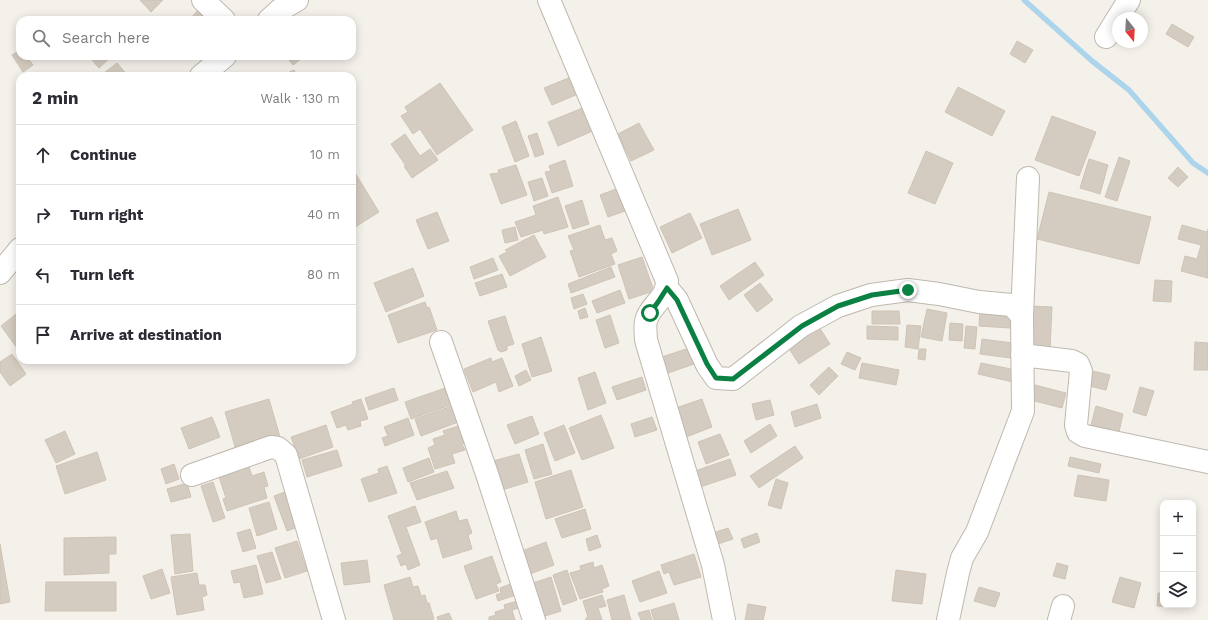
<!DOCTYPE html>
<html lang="en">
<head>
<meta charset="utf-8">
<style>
	:root { --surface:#fff; --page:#f2f2f3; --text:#2b2b33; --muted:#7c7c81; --line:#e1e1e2 }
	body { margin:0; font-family:"Work Sans",sans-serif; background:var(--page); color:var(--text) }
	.controls { position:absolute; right:12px; bottom:12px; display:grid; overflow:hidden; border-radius:8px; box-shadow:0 2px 10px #0003 }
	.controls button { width:36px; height:36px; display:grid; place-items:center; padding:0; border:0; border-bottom:1px solid var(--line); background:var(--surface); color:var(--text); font:20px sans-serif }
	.compass { position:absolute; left:1112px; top:12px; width:36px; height:36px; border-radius:50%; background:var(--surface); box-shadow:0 2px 10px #0003; rotate:162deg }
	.stop { position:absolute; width:12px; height:12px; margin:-9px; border:3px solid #0b8043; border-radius:50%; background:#fff }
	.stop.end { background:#0b8043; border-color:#fff; box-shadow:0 1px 4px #0008 }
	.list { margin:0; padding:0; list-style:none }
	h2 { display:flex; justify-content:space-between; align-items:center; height:52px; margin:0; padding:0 16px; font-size:17px }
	h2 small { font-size:13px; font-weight:400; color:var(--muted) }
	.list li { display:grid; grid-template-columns:26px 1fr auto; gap:12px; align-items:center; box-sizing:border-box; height:60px; padding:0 16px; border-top:1px solid var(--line) }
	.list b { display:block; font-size:15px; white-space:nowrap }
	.list em { font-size:13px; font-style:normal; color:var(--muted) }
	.icon { flex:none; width:22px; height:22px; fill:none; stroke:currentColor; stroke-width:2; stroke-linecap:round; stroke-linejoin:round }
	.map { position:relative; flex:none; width:1208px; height:620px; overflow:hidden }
	.search { position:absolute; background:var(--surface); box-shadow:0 2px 10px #0003; left:16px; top:16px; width:340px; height:44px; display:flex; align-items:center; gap:10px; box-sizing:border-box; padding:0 14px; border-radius:12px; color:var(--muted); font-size:15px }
	.panel { position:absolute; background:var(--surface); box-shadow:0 2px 10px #0003; left:16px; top:72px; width:340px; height:292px; border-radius:12px }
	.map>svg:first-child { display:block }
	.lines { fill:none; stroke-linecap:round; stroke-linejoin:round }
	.stream { stroke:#acd5ec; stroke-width:5.5 }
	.building { fill:#d5ccc1; stroke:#cfc3b4 }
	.minor-casing { stroke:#bfb8ae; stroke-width:24 }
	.minor { stroke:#fff; stroke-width:22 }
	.route { stroke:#0b8043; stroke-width:5 }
</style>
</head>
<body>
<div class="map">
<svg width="1208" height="620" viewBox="0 0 1208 620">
	<rect width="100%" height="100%" fill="#f4f1eb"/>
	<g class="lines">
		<path class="stream" d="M1024,0L1092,61L1129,90L1193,163L1208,173"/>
	</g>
	<path class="building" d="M140,0H163L151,12Z
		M199,9L211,20H189Z
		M1172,24L1194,37L1188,47L1166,34Z
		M1017,41L1033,50L1025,63L1010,54Z
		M20,50V56H26L33,65L23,72L12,55Z
		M94,56H112L99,68L91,59Z
		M286,56H305L293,65Z
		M117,63L128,76H100Z
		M294,70L297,76H281Z
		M571,77L578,94L552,105L544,88Z
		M440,83L473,130L437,155L420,129L413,134L401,116L408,112L405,107Z
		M958,87L1005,111L992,136L945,112Z
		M585,107L595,130L558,146L548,122Z
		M1052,116L1096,132L1079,176L1035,160Z
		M516,121L529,156L515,162L502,127Z
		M639,123L654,150L631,161L618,134Z
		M537,133L544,154L535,157L528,136Z
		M405,134L420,156L430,149L438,160L412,178L404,166H406L391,144Z
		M926,151L953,163L935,204L908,193Z
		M1119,157L1130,161L1117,201L1105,197Z
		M1089,159L1108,165L1100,194L1080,188Z
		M565,160L573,186L552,193L545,172L551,171L549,166Z
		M516,165L527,195L501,204L490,174L499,173L498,170Z
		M1178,167L1188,177L1178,187L1168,178Z
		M352,168L379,212L352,229Z
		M542,178L548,196L534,201L528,182Z
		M616,189L625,211L608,217L600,195Z
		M1049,192L1151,217L1139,264L1037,239Z
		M558,197L568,227L544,234L543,230L521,237L515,222L536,215L533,206Z
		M582,200L589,224L573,229L565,206Z
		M738,209L751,240L712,255L700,224Z
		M437,212L449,241L428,249L416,220Z
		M690,213L702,238L672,253L660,227Z
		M600,225L605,240L612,238L617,251L611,254L615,264L579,277L570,251L574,250L568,236Z
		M1182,225L1207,232L1208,229V278L1181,271L1185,256L1197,259L1201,245L1178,239Z
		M515,227L518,240L505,243L502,230Z
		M534,235L546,257L510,276L499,256L507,252L505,250Z
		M642,257L654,291L629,299L618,265Z
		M493,258L498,270L474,279L470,267Z
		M755,262L764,275L729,300L720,286Z
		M611,267L615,277L571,293L568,284Z
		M413,268L424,296L386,312L374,283Z
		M502,274L507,287L480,296L475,283Z
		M1155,280L1172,281L1171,302L1153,301Z
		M760,283L773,300L757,312L744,295Z
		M620,290L625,303L597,313L592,301Z
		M583,294L587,304L574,309L571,298Z
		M425,302L427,308L429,307L437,330L398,343L388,315Z
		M1031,306L1052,307L1050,349L1029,348Z
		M585,308L588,317L580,319L578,311Z
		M927,309L947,313L942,341L921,337Z
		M20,311V352L1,326Z
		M872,311H899L900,324H872Z
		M980,312L1011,314L1010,328L979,326Z
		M610,315L619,343L605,348L596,320Z
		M505,316L514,344L507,346V350L501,352L498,350L488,321Z
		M950,323L963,324L962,341L949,340Z
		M907,325L921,326L918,349L905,347Z
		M867,326L898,327V340L867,339Z
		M966,326L977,327L975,349L964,348Z
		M819,327L830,344L799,364L788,347Z
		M541,337L552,371L532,377L522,344Z
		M982,339L1013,343L1011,358L980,354Z
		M1195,342L1208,343V370H1194Z
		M692,347L697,363L668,373L662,357Z
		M919,349H926L925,360L918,359Z
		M847,352L861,358L855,370L841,364Z
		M12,354L26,374L10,386L0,372V362Z
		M491,358L492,362L502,358L513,386L499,392L496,382L473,392L464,369Z
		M862,363L899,370L896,385L859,378Z
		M981,363L1016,370L1013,382L978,374Z
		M829,367L838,376L819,395L810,385Z
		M526,370L531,380L519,386L515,376Z
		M1088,370L1110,375L1106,390L1085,385Z
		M595,372L606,403L588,410L578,378Z
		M642,377L646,390L617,400L612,387Z
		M1035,385L1066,393L1062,408L1031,400Z
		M451,386L456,403L411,419L405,402Z
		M1140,387L1154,391L1146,416L1133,412Z
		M394,388L398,400L369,410L365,398Z
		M269,399L280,437L236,450L225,412Z
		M361,399L368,419L360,421L361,426L348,430L346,425L337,428L331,412L353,404L352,402Z
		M702,399L712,427L681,439L670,410Z
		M770,400L774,415L756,420L752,404Z
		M817,404L821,418L795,427L791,412Z
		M455,405L461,421L421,436L415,419Z
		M1096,406L1123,414L1119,432L1091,425Z
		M601,415L614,448L582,460L569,428Z
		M532,416L539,434L515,444L507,425Z
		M212,417L220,437L189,449L181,428Z
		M652,417L657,430L635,437L631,424Z
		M408,418L414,435L385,446L382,438L388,436L384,427Z
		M464,424L470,441L462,444L465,450L452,454L455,463L435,469L428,448L435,445L433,439L445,435L443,431Z
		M770,424L777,436L751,453L744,441Z
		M326,425L333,447L299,459L291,437Z
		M564,425L575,453L555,461L544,433Z
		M65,431L75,454L56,463L45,440Z
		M720,434L729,455L706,464L698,442Z
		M543,444L552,474L534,479L525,450Z
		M795,446L803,458L759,488L750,476Z
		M337,450L342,466L307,477L302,460Z
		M97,452L106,480L65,494L56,466Z
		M519,454L528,482L502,490L493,461Z
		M1070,457L1101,464L1099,473L1068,466Z
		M429,458L434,472L408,482L403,468Z
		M730,459L736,475L697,488L692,472Z
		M174,464L179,479L166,484L161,469Z
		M248,464L252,476L264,472L268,486L264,487L267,498L227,511L223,499L226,498L218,474Z
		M387,466L397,493L369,502L361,479L379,473L378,469Z
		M571,470L583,507L546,519L535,482Z
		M447,471L454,488L417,500L410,483Z
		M1078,475L1109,480L1106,501L1074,496Z
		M776,479L788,483L781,509L768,505Z
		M213,482L225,518L213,522L201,486Z
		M187,483L191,497L171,502L167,489Z
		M290,490L303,525L287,531L274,496Z
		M269,502L277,529L257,536L249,508Z
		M415,506L421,522L406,527L420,565L408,570L406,564L401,566L397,556L402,554L388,516Z
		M585,509L591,529L562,538L555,519Z
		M456,511L459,521L467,519L472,533L468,535L472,549L443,558L437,538L431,540L425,522Z
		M728,528L733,539L718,544L713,533Z
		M250,529L256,548L243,552L237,533Z
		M757,533L760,542L744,548L741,539Z
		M190,534L193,571L175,574L171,535Z
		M597,535L601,547L589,551L586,539Z
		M116,537V554H109V573L64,575V538Z
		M297,541L307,571L285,578L275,548Z
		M546,542L554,565L527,575L519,552Z
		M0,544L10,602L0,604Z
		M272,552L281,579L266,583L257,556Z
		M694,554L701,577L674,585L669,572L664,574L661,565Z
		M492,556L501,582L496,584L499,591L476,599L464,566Z
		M367,560L370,582L344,585L341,563Z
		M593,562L594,568L602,565L609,586L602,589L603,592L580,599L570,573L581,570L580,566Z
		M1057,563L1068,566L1065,579L1053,576Z
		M256,565L263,594L244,598L240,582L234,583L231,571Z
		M162,569L170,593L151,599L143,576Z
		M567,570L577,600L563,605L553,575Z
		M896,570L926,574L922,604L892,601Z
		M659,571L667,593L640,602L632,581Z
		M197,573L199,585H205L207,595L202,597L204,610L177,615L171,577Z
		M410,577L413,587L418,586L421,596L425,595L427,603H429L434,619L429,620H394L384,585Z
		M551,577L561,611L539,618L530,584Z
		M1120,577L1141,583L1134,608L1112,602Z
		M46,582H116V611H45Z
		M513,583L519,594L498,601L496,595L501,593L500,588Z
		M979,587L1000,593L995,607L974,601Z
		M1158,593H1163V605H1171V607L1157,606Z
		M602,595L606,606L598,608L602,620H586V618L588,617L583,601Z
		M624,595L631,620H612L607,600Z
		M517,601L519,608L512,610L515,620H489V617L496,615L495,612L505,609L504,605Z
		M674,603L679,620H654L651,610Z
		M748,604L766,607L763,620H745Z
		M649,610L652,620H641L638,613Z
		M449,613L452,620H438L437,617Z"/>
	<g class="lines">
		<g class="minor-casing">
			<path id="minor" d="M203,0L224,20
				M549,0L667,281C667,298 652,304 647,318C644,324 646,334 646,340L713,565L724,620
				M269,20L280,10L297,0
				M1106,37L1129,0
				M201,76L225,56
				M0,273L20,249
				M667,288L677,300L707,365L716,378L733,379L801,326L838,306L871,295L908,290L939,294L979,302L1012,305L1022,316L1023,411L977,532L962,558L958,573L948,620
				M1022,316L1028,178
				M441,342L487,474L534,620
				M1022,355L1072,361L1078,364L1081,371L1076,425L1078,432L1085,436L1208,462
				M192,475L271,447L278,448L286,455L334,620
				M1059,620L1063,606"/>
		</g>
		<use href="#minor" class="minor"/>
	</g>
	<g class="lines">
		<path class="route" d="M650,313L658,302L667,288L677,300L707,364L716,378L733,379L802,326L838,306L872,295L908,290"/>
	</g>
</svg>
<div class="controls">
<button>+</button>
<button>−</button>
<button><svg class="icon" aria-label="layers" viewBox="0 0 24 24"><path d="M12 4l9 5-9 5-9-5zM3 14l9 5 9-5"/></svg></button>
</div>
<svg class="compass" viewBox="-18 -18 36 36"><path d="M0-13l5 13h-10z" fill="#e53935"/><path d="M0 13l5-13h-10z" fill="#7c7c81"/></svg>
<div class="stop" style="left:650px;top:313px"></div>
<div class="stop end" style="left:908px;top:290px"></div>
<div class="search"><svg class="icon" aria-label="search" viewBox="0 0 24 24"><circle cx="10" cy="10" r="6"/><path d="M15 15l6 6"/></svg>Search here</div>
<section class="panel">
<h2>2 min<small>Walk · 130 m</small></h2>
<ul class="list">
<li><svg class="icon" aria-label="ahead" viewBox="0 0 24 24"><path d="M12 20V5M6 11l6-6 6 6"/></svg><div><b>Continue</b></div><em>10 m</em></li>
<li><svg class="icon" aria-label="right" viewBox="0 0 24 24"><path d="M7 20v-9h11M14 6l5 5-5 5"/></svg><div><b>Turn right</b></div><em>40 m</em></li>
<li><svg class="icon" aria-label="left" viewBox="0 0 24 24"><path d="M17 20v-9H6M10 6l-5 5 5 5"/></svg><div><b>Turn left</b></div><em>80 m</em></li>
<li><svg class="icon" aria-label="arrive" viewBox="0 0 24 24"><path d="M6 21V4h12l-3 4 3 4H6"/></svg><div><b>Arrive at destination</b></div></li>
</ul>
</section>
</div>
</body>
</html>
